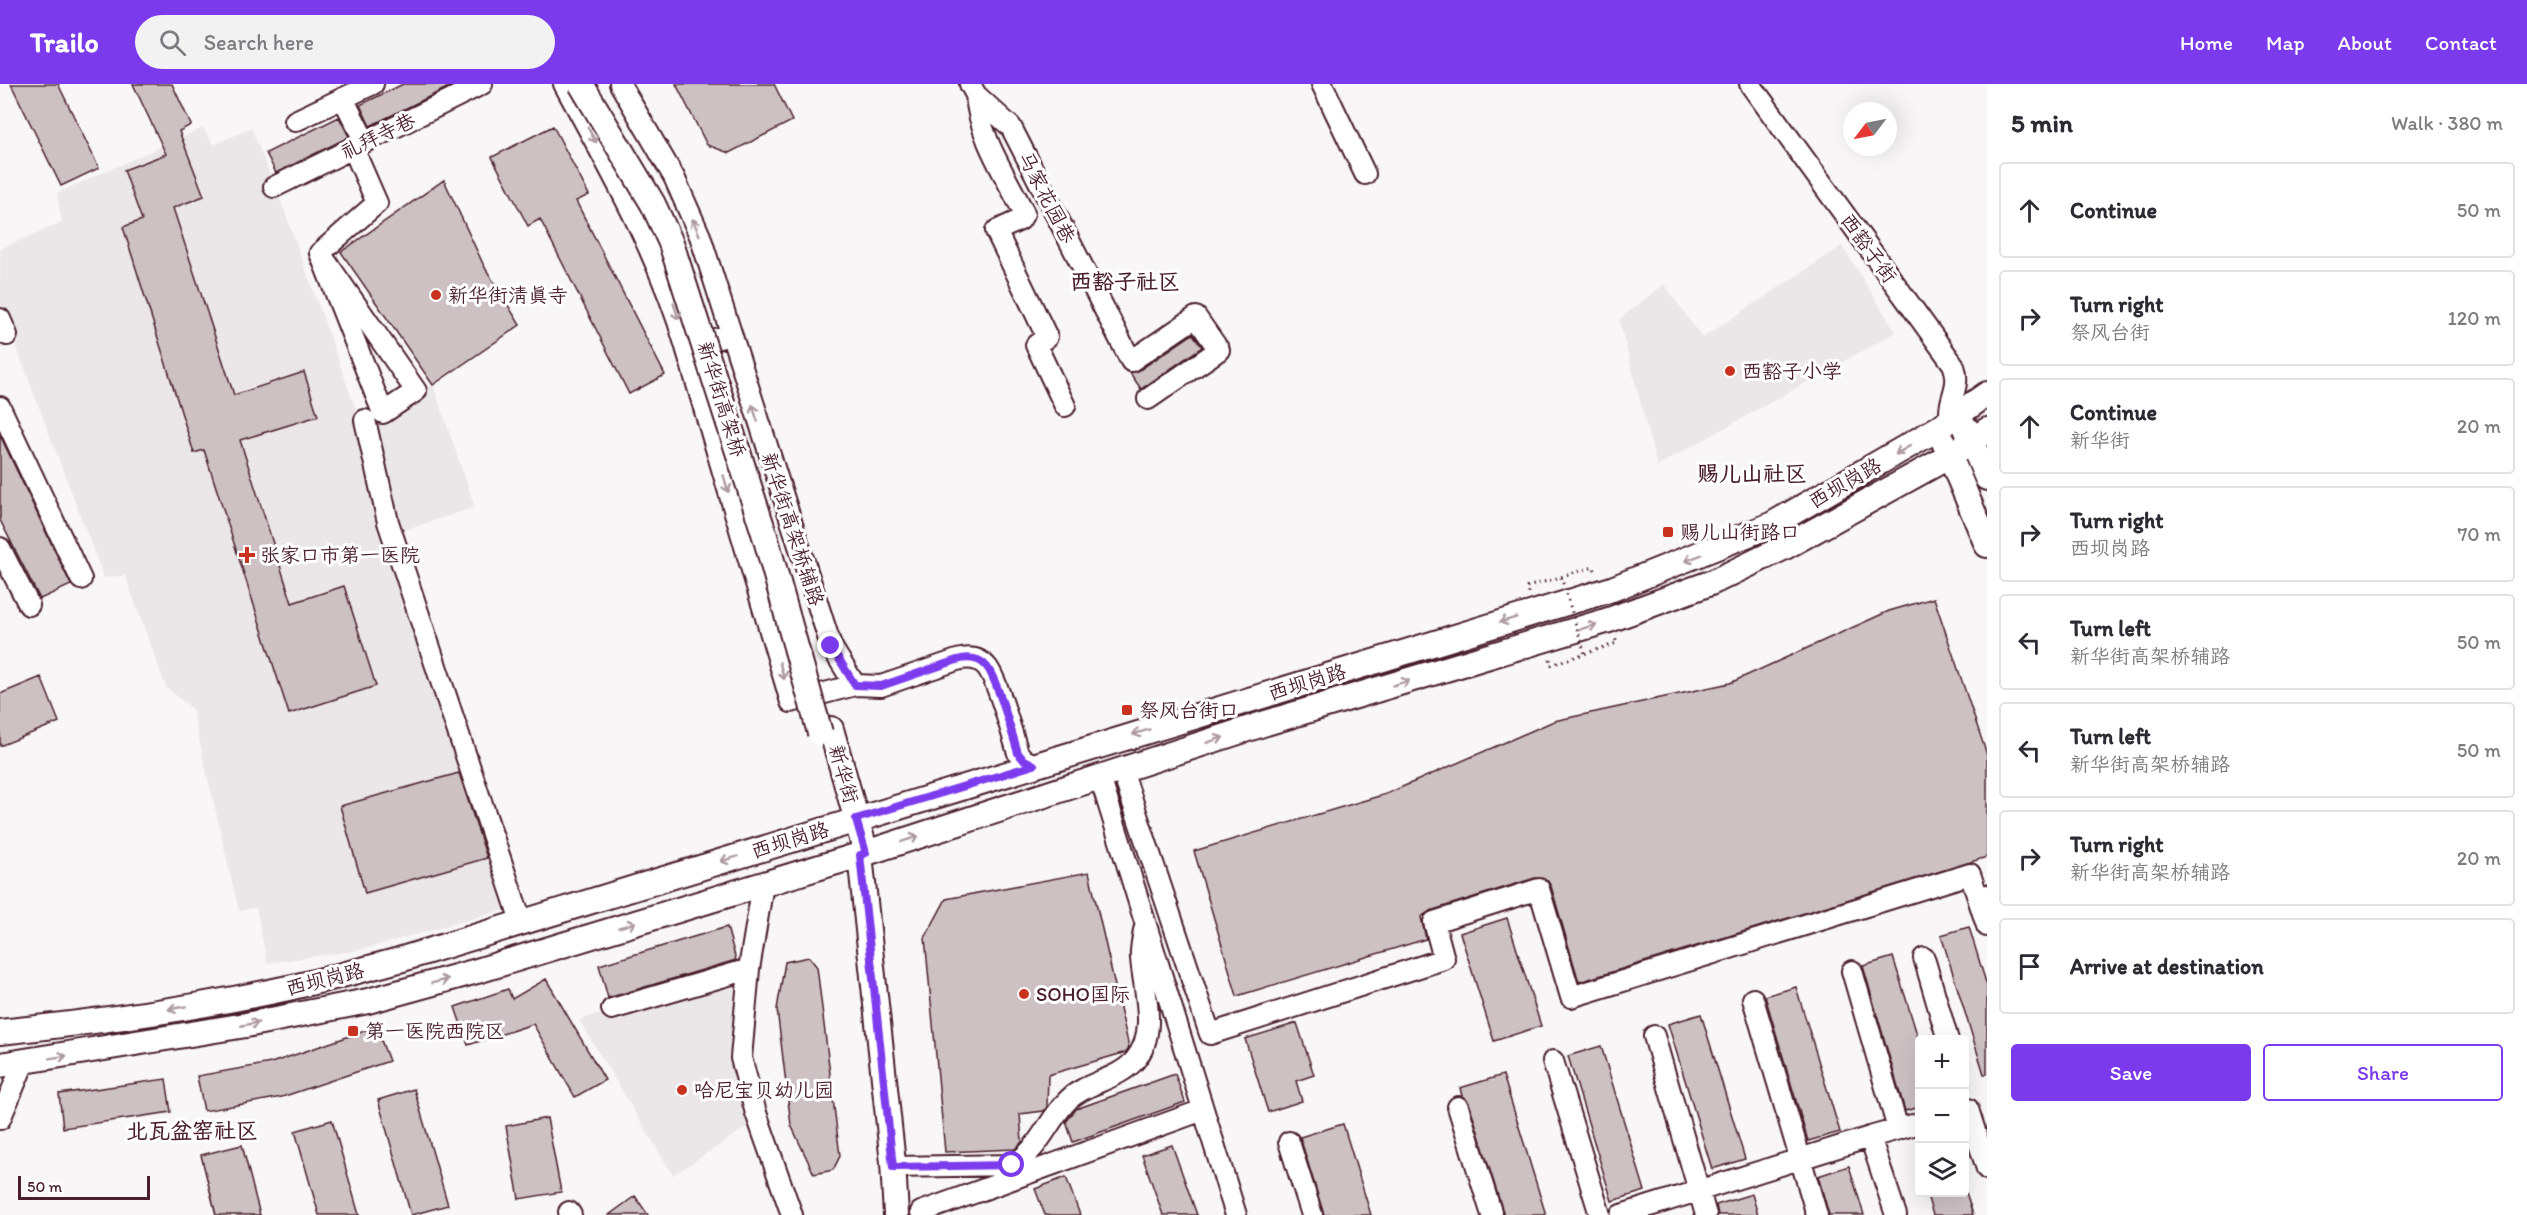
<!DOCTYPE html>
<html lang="en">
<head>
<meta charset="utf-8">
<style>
	:root { --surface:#fff; --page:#f2f2f3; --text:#2b2b33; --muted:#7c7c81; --line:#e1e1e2; --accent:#7c3aed }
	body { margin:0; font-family:Itim,"LXGW WenKai TC",sans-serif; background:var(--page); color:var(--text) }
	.controls { position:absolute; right:18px; bottom:18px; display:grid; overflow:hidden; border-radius:6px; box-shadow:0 6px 24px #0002 }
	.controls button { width:54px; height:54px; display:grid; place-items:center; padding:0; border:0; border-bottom:2px solid var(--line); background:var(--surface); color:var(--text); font:30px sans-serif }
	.compass { position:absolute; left:1843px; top:18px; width:54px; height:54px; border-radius:50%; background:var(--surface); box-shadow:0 6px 24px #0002; rotate:238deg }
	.scale { position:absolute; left:18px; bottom:15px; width:132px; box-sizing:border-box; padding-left:6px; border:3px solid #4a1f2b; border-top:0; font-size:16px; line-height:21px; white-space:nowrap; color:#4a1f2b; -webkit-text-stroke:4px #fff; paint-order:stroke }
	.stop { position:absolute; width:18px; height:18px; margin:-14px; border:4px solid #7c3aed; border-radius:50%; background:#fff }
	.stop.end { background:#7c3aed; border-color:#fff; box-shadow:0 2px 6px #0008 }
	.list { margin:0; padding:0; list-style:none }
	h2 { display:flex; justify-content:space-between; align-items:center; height:78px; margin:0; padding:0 24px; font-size:26px }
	h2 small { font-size:20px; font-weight:400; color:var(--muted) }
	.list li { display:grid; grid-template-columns:39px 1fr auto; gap:18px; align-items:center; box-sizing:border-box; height:96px; margin:0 12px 12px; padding:0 12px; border:2px solid var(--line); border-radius:6px }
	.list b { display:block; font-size:22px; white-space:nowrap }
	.list p { margin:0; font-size:20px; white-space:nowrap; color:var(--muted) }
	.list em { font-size:20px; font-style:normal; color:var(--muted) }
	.actions { display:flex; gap:12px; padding:18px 24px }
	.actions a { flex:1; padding:14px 0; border:2px solid var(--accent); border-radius:6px; text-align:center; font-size:21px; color:var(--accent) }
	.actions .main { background:var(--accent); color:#fff }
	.icon { flex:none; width:33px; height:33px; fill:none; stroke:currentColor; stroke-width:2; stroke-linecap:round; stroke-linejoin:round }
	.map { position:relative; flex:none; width:1987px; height:1131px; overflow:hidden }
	header { display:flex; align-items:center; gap:36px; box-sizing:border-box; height:84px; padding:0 30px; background:var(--accent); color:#fff }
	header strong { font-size:28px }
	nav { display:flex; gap:33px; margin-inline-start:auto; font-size:21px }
	.search { width:420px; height:54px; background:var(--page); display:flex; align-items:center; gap:15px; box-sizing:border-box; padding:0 21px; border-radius:33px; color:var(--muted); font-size:22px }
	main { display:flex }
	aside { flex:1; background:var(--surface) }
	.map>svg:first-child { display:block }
	.built { fill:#ebe6e8 }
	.building { fill:#cdc1c4; stroke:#4a1f2b; stroke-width:1.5 }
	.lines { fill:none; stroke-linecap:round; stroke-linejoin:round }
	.minor-casing { stroke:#4a1f2b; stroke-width:24 }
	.major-casing { stroke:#4a1f2b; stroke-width:28 }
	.path { stroke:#4a1f2b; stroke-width:3; stroke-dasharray:1.5 4.5; stroke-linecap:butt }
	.minor { stroke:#fff; stroke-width:20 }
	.major { stroke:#fff; stroke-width:24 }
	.major-bridge-casing { stroke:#4a1f2b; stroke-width:28; stroke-linecap:butt }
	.path-bridge { stroke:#4a1f2b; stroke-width:3; stroke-dasharray:1.5 4.5; stroke-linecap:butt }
	.major-bridge { stroke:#fff; stroke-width:24 }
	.oneway { stroke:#ae9aa0 }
	.route { stroke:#7c3aed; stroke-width:8 }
	.poi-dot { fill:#c8321e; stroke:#fff; stroke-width:2 }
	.labels { text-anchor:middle; stroke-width:6; stroke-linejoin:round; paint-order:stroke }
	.street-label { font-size:20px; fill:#4a1f2b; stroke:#fff }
	.poi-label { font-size:20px; fill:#4a1f2b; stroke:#fff; text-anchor:start }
	.quarter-label { font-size:22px; font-weight:bold; fill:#4a1f2b; stroke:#fff }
</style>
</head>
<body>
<header>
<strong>Trailo</strong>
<div class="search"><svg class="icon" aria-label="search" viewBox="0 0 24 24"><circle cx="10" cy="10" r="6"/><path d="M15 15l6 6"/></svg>Search here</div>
<nav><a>Home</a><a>Map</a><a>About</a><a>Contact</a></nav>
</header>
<main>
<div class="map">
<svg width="1987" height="1131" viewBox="0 0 1987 1131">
	<rect width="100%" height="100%" fill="#f8f6f7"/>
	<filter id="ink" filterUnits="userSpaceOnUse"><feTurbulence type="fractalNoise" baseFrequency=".0167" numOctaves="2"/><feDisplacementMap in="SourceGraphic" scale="12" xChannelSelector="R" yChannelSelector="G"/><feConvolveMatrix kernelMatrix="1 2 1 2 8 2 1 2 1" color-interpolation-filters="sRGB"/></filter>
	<g filter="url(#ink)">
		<path class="built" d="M203,44L214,61L251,44L283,123L363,345L385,336L433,301L475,423L393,450L471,683H482L528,819L360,866L267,879L256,823L239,827L192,625L166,603L125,491L104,494L0,220V165L62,138L57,109Z
			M1842,162L1896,248L1657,382L1619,236L1664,200L1702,254Z
			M738,890L741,911L731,972L752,1040L673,1091L579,936Z"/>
		<path class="building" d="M11,0H58L99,84L61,102Z
			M133,0H172L191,41L179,47L204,112L173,124L234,311L304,288L318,332L240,356L292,519L344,502L376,602L289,630L204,366L194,369L123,143L142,136L124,86L166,70Z
			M403,0H455L370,42L360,21Z
			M676,0H774L792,37L729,69L707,61Z
			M339,33L349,53L276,89L266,69Z
			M553,42L589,111L576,117L665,291L629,310L540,135L528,142L492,73Z
			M444,96L484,182L520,241L433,301L341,168Z
			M1193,250L1202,263L1141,305L1130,289L1138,287Z
			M0,351L71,501L40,515L0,436Z
			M1934,514L1987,671V773L1579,898L1551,802L1547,796L1535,794L1430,827L1421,833L1426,855L1237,912L1194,767L1386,710L1554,637L1730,599L1889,527Z
			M41,593L59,638L0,662V610Z
			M459,689L487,774L365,809L340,722Z
			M1089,788L1129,963L1126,968L1048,991L1047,1023L1044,1027L1020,1030L1022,1058L1015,1065L945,1068L925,854L946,815Z
			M1507,834L1541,942L1494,957L1460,849Z
			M727,843L736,876L608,914L599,881Z
			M1969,843L1987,902V990H1984L1941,851Z
			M809,873L817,883L840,1072L833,1086L814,1090L791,1041L777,925L785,878Z
			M1893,873L1920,960V1023L1905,1027L1863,882Z
			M546,895L605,996L575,1013L533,940L468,961L455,923L508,905L512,915Z
			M1796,903L1840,1048L1808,1057L1765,912Z
			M1701,930L1745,1075L1712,1085L1668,940Z
			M1297,939L1314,991L1296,997L1302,1017L1268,1028L1245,955Z
			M376,943L389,977L282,1013L204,1027L197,992L271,979Z
			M1601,962L1645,1107L1612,1117L1568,972Z
			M1175,990L1185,1018L1073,1058L1066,1038L1076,1025Z
			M1503,991L1546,1131H1504L1469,1019L1462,1012L1460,1004Z
			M166,995L171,1028L63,1044L59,1010Z
			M414,1005L448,1121L411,1131L378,1016Z
			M547,1034L561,1108L519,1115L506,1042Z
			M332,1036L359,1131H319L295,1047Z
			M1343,1040L1371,1131H1324L1300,1053Z
			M242,1061L260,1131H216L201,1071Z
			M1172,1061L1197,1131H1163L1142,1071Z
			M1849,1082L1864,1131H1829L1818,1092Z
			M1066,1093L1080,1131H1045L1035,1105Z
			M1926,1108H1966L1973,1131H1933Z
			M1752,1110L1758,1131H1718L1716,1121Z
			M635,1112L648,1131H609Z"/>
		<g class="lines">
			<g class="minor-casing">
				<path id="minor" d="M564,0C610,85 659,170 686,263L730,251
					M620,0L674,93L700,152L831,562L855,601L881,602L957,576C968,573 979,573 987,583C998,597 1012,650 1018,669L1023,675L1034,681
					M970,0L976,11L1011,43L1131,277L1196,233L1219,266L1148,315
					M1322,0L1365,90
					M1750,0L1953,280C1963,303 1946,315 1951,336
					M976,11C979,53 1006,92 1024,129L1020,136L996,147L1047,253L1036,261L1065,322
					M343,14L365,58
					M295,37L373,0
					M274,103L482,0
					M320,169L416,307L383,329L320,169L377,119L353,64
					M0,235L7,251
					M686,263L791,618L855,601
					M0,323L81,495
					M365,336L388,438L522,840
					M0,464L29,521
					M1122,686L1210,950L1444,875L1434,838L1539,805L1571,913L1970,790L1978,814L1987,811
					M1100,693L1236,1131
					M763,800L749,885L741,974L756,1029L792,1131
					M1978,814L1987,842
					M1924,874L1948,956
					M1852,887L1898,1045
					M1753,915L1817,1131
					M612,925L749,885
					M1654,952L1706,1131
					M1553,977L1600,1131
					M1458,1023L1492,1131
					M1968,1025L1987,1085
					M0,1035L24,978
					M1870,1053L1920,1039
					M1289,1058L1312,1131
					M893,1083L1012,1081C1039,1067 1047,1037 1068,1016C1086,998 1118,996 1135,976C1159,948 1143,905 1141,874C1140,865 1143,855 1144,846
					M569,1128L571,1131
					M922,1131L921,1128L1203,1026
					M1621,1131L1870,1053L1896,1131"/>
			</g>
			<g class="major-casing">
				<path id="major" d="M1966,344L1987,394
					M1944,358L1987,461
					M831,645L866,769
					M860,771L893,1079L896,1131
					M0,948C96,938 193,925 288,904C325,896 362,886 399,876L1612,505L1771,441L1939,344L1987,310
					M0,981L246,941L368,917L477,887L866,769L1266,639L1609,536L1713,498L1785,463L1950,372L1987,346"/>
			</g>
			<path class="path" d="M1529,509L1527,503L1594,483L1596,490
				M1550,575L1551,581L1617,559L1615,554"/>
			<use href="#minor" class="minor"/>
			<use href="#major" class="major"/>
			<g class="major-bridge-casing">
				<path id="major-bridge" d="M581,0L653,120L671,159L765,452L820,649"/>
			</g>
			<path class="path-bridge" d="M1561,493L1585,570"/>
			<use href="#major-bridge" class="major-bridge"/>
		</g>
		<defs><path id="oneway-shaft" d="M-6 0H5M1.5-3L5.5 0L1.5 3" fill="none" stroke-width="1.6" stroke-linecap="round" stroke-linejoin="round" transform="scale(1.5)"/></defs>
		<g class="oneway">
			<use href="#oneway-shaft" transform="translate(592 51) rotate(61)"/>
			<use href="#oneway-shaft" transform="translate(696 143) rotate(-113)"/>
			<use href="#oneway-shaft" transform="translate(676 227) rotate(73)"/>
			<use href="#oneway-shaft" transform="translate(755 329) rotate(-108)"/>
			<use href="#oneway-shaft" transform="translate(1903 366) rotate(149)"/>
			<use href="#oneway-shaft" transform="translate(726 400) rotate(74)"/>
			<use href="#oneway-shaft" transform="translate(1693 474) rotate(159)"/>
			<use href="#oneway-shaft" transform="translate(1508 536) rotate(163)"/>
			<use href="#oneway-shaft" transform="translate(1588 543) rotate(-17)"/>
			<use href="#oneway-shaft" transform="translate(782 587) rotate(74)"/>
			<use href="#oneway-shaft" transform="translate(1401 599) rotate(-17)"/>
			<use href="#oneway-shaft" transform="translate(1141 648) rotate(163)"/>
			<use href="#oneway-shaft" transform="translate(1215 656) rotate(-18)"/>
			<use href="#oneway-shaft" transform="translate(910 755) rotate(-18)"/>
			<use href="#oneway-shaft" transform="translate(729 775) rotate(163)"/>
			<use href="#oneway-shaft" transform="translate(627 841) rotate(-17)"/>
			<use href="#oneway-shaft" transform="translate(440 897) rotate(-15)"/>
			<use href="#oneway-shaft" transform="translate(177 924) rotate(170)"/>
			<use href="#oneway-shaft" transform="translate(250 940) rotate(-11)"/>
			<use href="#oneway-shaft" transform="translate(58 973) rotate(-9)"/>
		</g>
	</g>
	<g class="lines" filter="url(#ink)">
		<path class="route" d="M831,562L855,601L881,602L957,576C968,573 979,573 987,583C998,597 1012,650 1018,669L1023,675L1034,681L856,735L866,769L860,771L893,1083L1012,1081"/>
	</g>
	<g class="poi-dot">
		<circle cx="436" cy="211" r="6"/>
		<circle cx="1730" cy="287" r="6"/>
		<rect x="1662" y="442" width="12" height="12" rx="3"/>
		<path d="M244 462h6v6h6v6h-6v6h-6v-6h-6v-6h6z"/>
		<rect x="1121" y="620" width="12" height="12" rx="3"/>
		<circle cx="1024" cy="910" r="6"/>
		<rect x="347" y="941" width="12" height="12" rx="3"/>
		<circle cx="682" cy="1006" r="6"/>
	</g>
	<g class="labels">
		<g class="street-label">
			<text transform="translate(378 52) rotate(-26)" y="7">礼拜寺巷</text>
			<text transform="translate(1047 113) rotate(63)" y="7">马家花园巷</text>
			<text transform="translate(1869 164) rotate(54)" y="7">西豁子街</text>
			<text transform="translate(722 315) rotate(73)" y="7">新华街高架桥</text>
			<text transform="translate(1845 399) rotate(-30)" y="7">西坝岗路</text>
			<text transform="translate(793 445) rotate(72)" y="7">新华街高架桥辅路</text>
			<text transform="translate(1307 598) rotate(-17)" y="7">西坝岗路</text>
			<text transform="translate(844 690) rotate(74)" y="7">新华街</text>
			<text transform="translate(790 756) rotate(-17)" y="7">西坝岗路</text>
			<text transform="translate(325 895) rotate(-14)" y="7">西坝岗路</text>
		</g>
		<g class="poi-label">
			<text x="448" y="218">新华街清真寺</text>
			<text x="1742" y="294">西豁子小学</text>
			<text x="1680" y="455">赐儿山街路口</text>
			<text x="260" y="478">张家口市第一医院</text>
			<text x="1139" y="633">祭风台街口</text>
			<text x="1036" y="917">SOHO国际</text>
			<text x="365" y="954">第一医院西院区</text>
			<text x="694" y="1013">哈尼宝贝幼儿园</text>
		</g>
		<g class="quarter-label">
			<text x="1125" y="205">西豁子社区</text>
			<text x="1752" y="397">赐儿山社区</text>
			<text x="192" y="1054">北瓦盆窑社区</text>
		</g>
	</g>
</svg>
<div class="controls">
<button>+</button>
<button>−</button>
<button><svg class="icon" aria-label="layers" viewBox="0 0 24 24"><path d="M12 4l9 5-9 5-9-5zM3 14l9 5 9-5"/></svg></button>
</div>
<svg class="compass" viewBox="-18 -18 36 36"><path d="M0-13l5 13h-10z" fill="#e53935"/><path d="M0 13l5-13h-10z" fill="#7c7c81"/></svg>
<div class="scale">50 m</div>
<div class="stop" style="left:1012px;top:1081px"></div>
<div class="stop end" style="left:831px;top:562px"></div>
</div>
<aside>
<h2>5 min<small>Walk · 380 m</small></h2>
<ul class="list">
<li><svg class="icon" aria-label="ahead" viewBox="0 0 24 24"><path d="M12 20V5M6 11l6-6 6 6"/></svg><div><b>Continue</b></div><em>50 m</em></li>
<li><svg class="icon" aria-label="right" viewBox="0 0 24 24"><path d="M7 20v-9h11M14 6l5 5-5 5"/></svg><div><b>Turn right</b><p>祭风台街</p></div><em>120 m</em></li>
<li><svg class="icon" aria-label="ahead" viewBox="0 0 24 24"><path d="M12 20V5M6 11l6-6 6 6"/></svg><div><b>Continue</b><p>新华街</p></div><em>20 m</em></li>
<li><svg class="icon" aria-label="right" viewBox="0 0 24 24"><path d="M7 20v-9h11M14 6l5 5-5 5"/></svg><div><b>Turn right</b><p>西坝岗路</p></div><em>70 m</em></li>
<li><svg class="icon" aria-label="left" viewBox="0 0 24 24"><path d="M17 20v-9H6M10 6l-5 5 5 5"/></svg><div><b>Turn left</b><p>新华街高架桥辅路</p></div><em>50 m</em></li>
<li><svg class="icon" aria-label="left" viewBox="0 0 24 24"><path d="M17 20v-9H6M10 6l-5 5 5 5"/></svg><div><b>Turn left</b><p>新华街高架桥辅路</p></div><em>50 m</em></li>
<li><svg class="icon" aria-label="right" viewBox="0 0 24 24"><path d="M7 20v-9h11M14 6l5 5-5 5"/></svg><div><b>Turn right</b><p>新华街高架桥辅路</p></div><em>20 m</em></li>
<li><svg class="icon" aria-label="arrive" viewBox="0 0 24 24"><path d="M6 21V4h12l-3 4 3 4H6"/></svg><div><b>Arrive at destination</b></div></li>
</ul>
<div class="actions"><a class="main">Save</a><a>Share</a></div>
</aside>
</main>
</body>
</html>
